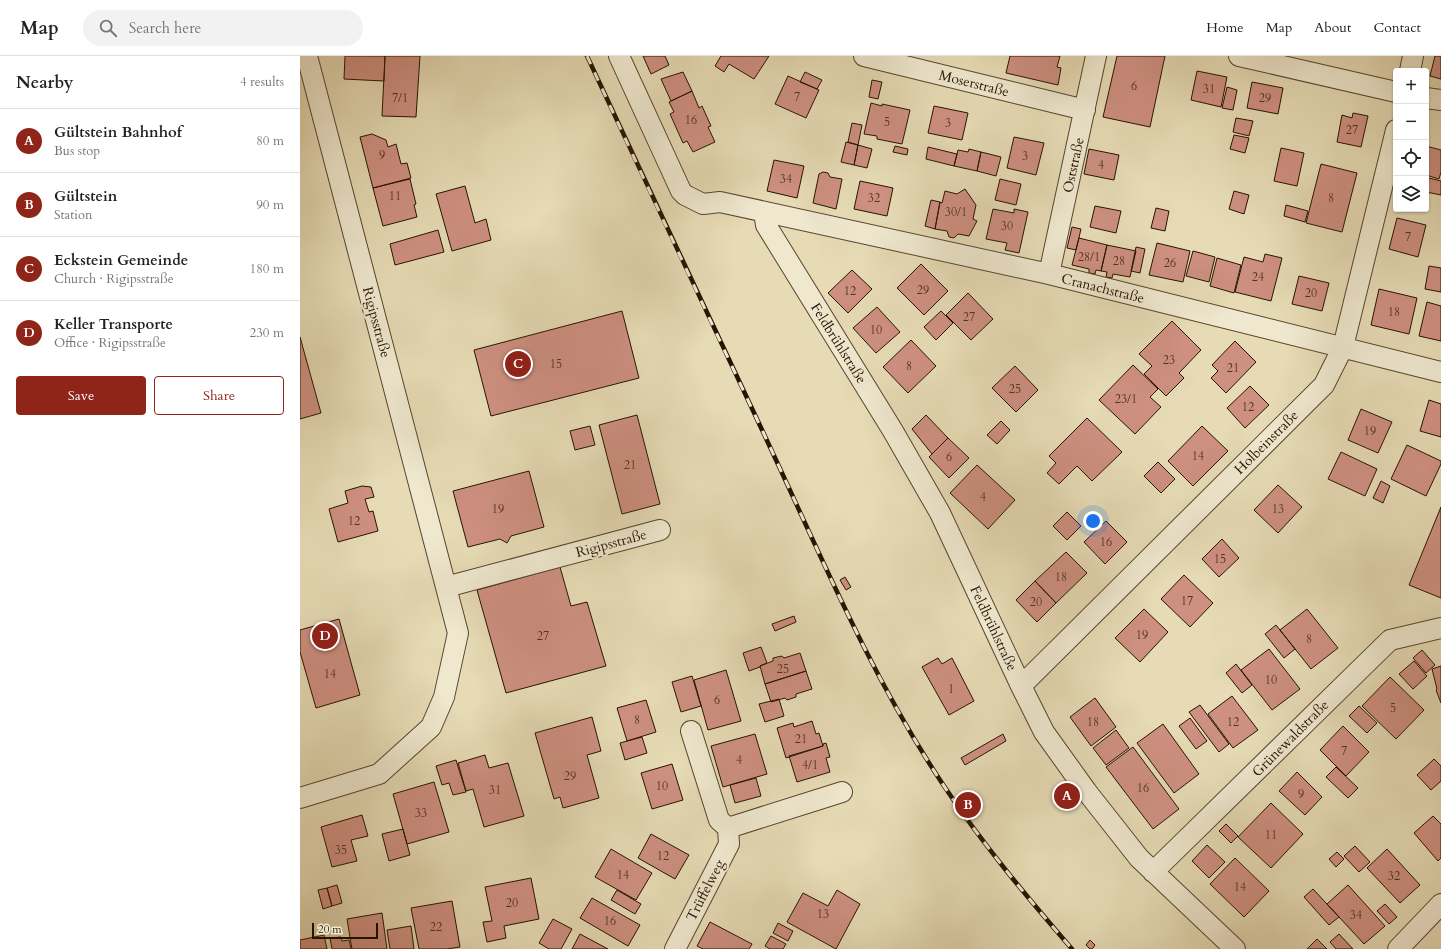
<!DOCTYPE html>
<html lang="en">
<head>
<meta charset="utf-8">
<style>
	:root { --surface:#fff; --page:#f2f2f2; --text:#222; --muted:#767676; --line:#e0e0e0; --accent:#8f2418 }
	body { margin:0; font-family:Cardo,serif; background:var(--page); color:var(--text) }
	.controls { position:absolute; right:12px; top:12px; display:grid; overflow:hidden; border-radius:4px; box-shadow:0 1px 3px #0004 }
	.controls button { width:36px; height:36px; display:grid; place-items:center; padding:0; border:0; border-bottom:1px solid var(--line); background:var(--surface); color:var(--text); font:20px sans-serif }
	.scale { position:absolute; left:12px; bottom:10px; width:66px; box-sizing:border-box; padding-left:4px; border:2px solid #261300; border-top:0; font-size:11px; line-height:14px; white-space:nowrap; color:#261300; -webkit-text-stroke:3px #efe8cf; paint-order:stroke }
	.you { position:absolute; left:793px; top:465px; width:14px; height:14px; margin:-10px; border:3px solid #fff; border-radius:50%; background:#1a73e8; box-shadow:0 0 0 6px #1a73e833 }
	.badge { display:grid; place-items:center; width:26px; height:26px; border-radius:50%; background:var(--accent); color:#fff; font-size:13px; font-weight:700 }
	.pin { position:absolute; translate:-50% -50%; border:2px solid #fff; box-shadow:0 1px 4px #0006 }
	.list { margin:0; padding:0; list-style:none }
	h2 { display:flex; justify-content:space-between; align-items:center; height:52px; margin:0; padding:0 16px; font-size:17px }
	h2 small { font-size:13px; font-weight:400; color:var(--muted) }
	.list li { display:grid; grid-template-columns:26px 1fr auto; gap:12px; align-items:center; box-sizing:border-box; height:64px; padding:0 16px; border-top:1px solid var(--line) }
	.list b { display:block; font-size:15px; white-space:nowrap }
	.list p { margin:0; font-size:13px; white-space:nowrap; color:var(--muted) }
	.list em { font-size:13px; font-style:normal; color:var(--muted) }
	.actions { display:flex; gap:8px; padding:12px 16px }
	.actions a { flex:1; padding:9px 0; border:1px solid var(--accent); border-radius:4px; text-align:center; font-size:14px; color:var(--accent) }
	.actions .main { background:var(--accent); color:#fff }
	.icon { flex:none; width:22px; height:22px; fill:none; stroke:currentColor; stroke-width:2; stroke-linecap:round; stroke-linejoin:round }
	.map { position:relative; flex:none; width:1141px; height:893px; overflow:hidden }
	header { display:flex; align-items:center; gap:24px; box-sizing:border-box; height:56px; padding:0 20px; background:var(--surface); border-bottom:1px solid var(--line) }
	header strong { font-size:19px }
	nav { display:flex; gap:22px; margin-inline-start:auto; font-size:14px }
	.search { width:280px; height:36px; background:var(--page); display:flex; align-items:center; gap:10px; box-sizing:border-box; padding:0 14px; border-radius:22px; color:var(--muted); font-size:15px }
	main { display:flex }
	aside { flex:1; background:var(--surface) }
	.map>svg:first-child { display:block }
	.building { fill:#ce9081; stroke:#261300 }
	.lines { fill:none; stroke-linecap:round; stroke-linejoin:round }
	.minor-casing { stroke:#56452d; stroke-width:22 }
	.minor { stroke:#efe8cf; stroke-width:20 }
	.rail-casing { stroke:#261300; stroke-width:4.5 }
	.rail { stroke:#efe8cf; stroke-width:3; stroke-dasharray:9; stroke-linecap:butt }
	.labels { text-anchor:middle; stroke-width:4; stroke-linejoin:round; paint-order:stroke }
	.number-label { font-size:12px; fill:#503220 }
	.street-label { font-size:14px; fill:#261300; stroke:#efe8cf }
</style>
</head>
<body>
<header>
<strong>Map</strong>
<div class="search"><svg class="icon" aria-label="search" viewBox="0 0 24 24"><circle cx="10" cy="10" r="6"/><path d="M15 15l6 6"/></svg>Search here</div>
<nav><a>Home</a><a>Map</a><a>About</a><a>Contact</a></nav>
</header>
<main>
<aside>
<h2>Nearby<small>4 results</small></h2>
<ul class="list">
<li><span class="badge">A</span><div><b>Gültstein Bahnhof</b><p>Bus stop</p></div><em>80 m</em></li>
<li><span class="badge">B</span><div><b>Gültstein</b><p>Station</p></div><em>90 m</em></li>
<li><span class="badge">C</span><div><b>Eckstein Gemeinde</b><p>Church · Rigipsstraße</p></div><em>180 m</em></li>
<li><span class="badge">D</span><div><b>Keller Transporte</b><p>Office · Rigipsstraße</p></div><em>230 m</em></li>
</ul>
<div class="actions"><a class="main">Save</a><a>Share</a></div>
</aside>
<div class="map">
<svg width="1141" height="893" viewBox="0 0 1141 893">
	<rect width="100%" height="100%" fill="#e6dbb5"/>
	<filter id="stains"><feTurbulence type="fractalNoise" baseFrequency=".005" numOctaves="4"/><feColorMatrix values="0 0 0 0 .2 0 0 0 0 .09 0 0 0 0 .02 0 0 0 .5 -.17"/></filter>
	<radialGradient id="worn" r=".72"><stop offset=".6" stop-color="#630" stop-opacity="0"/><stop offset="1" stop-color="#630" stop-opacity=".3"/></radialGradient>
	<path class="building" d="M45,0H85L84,25L44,23Z
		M85,0H120L116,61L82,60Z
		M343,0H365L369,9L351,18Z
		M421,0H469L454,23L429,8L424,16L415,10Z
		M710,0H760L757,11L761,12L758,29L706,17Z
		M817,0H865L850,71L803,61Z
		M1135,0H1141V23L1130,20Z
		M897,15L927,21L921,51L891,44Z
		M383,16L392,35L371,45L361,23Z
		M505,16L522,24L517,33L500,26Z
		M488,20L519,34L506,62L475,48Z
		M572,24L582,26L578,43L569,41Z
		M952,26L983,32L978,58L947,52Z
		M927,31L937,34L933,54L922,52Z
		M392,35L399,52L402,50L411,70L408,71L415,86L393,96L387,85L383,87L370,58L374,56L369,46Z
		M571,47L582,50V48L610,54L602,88L577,83V80L564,78Z
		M634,50L668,57L662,84L628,77Z
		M1053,57L1068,60L1061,91L1037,86L1042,59L1052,62Z
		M936,62L953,65L949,80L933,76Z
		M552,67L562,69L558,89L548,86Z
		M72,78L86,84L88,91L96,88L101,108L107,107L111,122L73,132L60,81Z
		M934,79L949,82L945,97L930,93Z
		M714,81L744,87L736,119L707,112Z
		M546,86L558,89L554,109L541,106Z
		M558,89L572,93L567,112L554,109Z
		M595,90L608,93L607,99L593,96Z
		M1126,90L1141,94V116L1139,123L1126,119Z
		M628,91L657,98L654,110L626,103Z
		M981,92L1004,97L997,130L974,125Z
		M669,93L681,96L677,115L654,110L658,94L668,96Z
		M789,93L819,99L814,124L784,118Z
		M681,96L701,101L696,120L677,115Z
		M474,104L504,110L497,142L467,135Z
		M1021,108L1057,117L1042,176L1006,167Z
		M523,116L528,117L530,121L542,123L536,153L513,147L519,118Z
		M1129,122L1141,125V139L1126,136Z
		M110,123L116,148L114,149L117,161L83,170L73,132Z
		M700,123L721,128L716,149L695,144Z
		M560,125L593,132L587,160L554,153Z
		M165,130L175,167L186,163L191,184L152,195L136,138Z
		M665,133L676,149L673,163L677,165L669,180L658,178L654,182L649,181L647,175L635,173L640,146L642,147L645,135L657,138Z
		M934,135L949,139L944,158L929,153Z
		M631,144L640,146L635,173L625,170Z
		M986,149L1008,155L1005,166L984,160Z
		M795,150L821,155L816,177L790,171Z
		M856,152L869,155L865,175L851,172Z
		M693,153L714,157V153L728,156L719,197L705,194L707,187L686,183Z
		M1097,162L1126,169L1118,201L1089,193Z
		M772,171L781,173L776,194L767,192Z
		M138,174L144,196L95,209L90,188Z
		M779,182L807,189L801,215L796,214L795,218L789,217V213L772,209Z
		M857,187L890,195L883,226L849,219Z
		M807,189L836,195L830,221L813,218L812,222L806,221L807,216L801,215Z
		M836,191L845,193L840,217L831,215Z
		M893,195L915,201L909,226L886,220Z
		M965,198L982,202L971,245L935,236L944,201L963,206Z
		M917,202L941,209L934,237L910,230Z
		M621,208L648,235L624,259L597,232Z
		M1129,210L1141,212V236L1125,233Z
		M552,214L572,233L548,257L528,237Z
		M999,220L1029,227L1022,255L992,248Z
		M1079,233L1117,242L1109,278L1071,269Z
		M668,237L693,263L671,284L646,259Z
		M1127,246L1141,250V285L1119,280Z
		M577,251L600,276L576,297L553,272Z
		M322,255L339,322L191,360L174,294Z
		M641,255L653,267L636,284L624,271Z
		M872,265L901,294L879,317L884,322L866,340L844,318L852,310L839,298Z
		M0,281L21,357L0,363Z
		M611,284L636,310L608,337L583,311Z
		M935,285L956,306L926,337L911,322L918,315L912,309Z
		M833,309L858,333L850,341L861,351L835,378L799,344Z
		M715,310L738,334L716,356L692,332Z
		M950,330L969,349L945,372L927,352Z
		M1129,344L1141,348V381L1120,375Z
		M1061,353L1092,366L1078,397L1048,384Z
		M337,359L360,448L322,458L299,369Z
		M626,359L648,382L632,398L612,373Z
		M787,362L822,396L792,425L777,410L759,428L747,417L756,407L749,400Z
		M701,365L710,374L697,388L687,379Z
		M290,370L295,389L275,394L270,375Z
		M902,370L928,395L893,430L868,405Z
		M648,382L669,402L649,422L629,401Z
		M1107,389L1141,405V408L1126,440L1091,423Z
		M1041,396L1077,413L1065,440L1028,423Z
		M858,406L875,423L861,437L844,420Z
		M677,409L715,444L688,473L650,437Z
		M229,415L244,471L211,480L207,487L200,483L168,491L153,435Z
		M1081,425L1090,430L1083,447L1073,442Z
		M978,429L1002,451L978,477L954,454Z
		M62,430L71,431L74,441L65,443L69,456L73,455L78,475L38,486L29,453L48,447L45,435Z
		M1141,451V542L1109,529Z
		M767,456L781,470L767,484L753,470Z
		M806,465L827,486L805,508L784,486Z
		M922,483L939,502L919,521L902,503Z
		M766,496L787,517L756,547L735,525Z
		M260,511L271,550L287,546L306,610L206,637L177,534Z
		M884,519L913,547L890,571L861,543Z
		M545,521L551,531L546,534L540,524Z
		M735,525L756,547L737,566L716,544Z
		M844,553L868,576L840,606L815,582Z
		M1007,553L1038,592L1011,613L980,574Z
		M494,560L496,566L475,575L472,568Z
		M39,563L60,639L16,652L0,596V574Z
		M976,569L995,593L984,602L965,578Z
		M461,591L467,607L460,610V611L449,615L443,597Z
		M969,593L1000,633L972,654L941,614Z
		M1122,594L1135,609L1126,617L1113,602Z
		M500,597L506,615L465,628L460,610L473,605V602L482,600L484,602Z
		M638,602L642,608L652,602L674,645L649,659L622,611Z
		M1114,605L1127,620L1113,633L1099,618Z
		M936,608L952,629L942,637L926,617Z
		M1141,610V647L1136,634L1137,633L1132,613Z
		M426,614L441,665L408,674L394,624Z
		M506,615L512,633L496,638V641L487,644L485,642L471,646L465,628Z
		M392,620L401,650L381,656L372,626Z
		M1090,621L1124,654L1096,683L1062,650Z
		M932,640L958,674L933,692L908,658Z
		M795,642L816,671L791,690L770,661Z
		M479,643L484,660L465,666L459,648Z
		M346,644L356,676L327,685L317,652Z
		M900,649L929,688L919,696L889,656Z
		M1059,650L1077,667L1067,677L1049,660Z
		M292,661L301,695L287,699L299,742L263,752L260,741L254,743L235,677Z
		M890,662L907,685L896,693L879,670Z
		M512,665L516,678L519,677L523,690L486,702L477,672L493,667L494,671Z
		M863,668L899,718L874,737L837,687Z
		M1043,670L1069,696L1046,720L1020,694Z
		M816,674L829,692L806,709L793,692Z
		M455,678L467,718L423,731L411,690Z
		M703,678L706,685L665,709L661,702Z
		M342,681L347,697L325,704L320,687Z
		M526,687L530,701L526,702L530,716L497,726L489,700L523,690V688Z
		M833,691L879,753L853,773L806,711Z
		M185,699L189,712L208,707L224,760L184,771L173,733L166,735L158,707Z
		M1134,703L1141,710V725L1131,734L1117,719Z
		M156,704L166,736L153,739L149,727L142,729L136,710Z
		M372,708L383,744L352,753L341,717Z
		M1036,711L1058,732L1048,742L1026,721Z
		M997,716L1022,741L1005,759L979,735Z
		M456,722L461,740L435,747L430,729Z
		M134,726L149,776L107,788L93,738Z
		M971,747L1003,778L971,812L938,781Z
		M62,759L68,780L51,784L57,805L32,811L21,771Z
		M1133,760L1141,768V802L1138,805L1114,777Z
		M926,768L938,780L931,787L919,775Z
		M103,773L110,799L89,805L82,778Z
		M351,778L389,799L375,823L338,802Z
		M907,789L925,806L909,822L892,805Z
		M1055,790L1070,806L1059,816L1044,800Z
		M311,793L352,817L336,844L295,821Z
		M1087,793L1120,829L1100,847L1067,812Z
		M1037,796L1044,803L1036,811L1029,803Z
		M935,802L969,835L944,861L910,828Z
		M231,822L239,863L204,870L206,882L187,886L183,866L192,865L185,831Z
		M37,829L42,847L32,850L27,832Z
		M1048,829L1085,870L1064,888L1027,848Z
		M27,832L32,850L23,853L18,834Z
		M1013,833L1039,861L1029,869L1004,841Z
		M317,834L341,848L335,858L311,844Z
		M537,834L560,848L536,893L487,866L503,837L528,850Z
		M292,842L340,869L328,890L280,862Z
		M152,845L160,891L147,893H119L111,852Z
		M1085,848L1097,861L1089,868L1077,855Z
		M82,857L87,893H52L47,863Z
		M253,863L272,873L261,893H249L239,887Z
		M410,866L452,888L449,893H403L397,890Z
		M478,867L493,875L488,885L473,877Z
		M111,870L114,893H90L87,874Z
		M280,878L308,893H272Z
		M1039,878L1053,893H1036L1030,886Z
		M24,879L27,893H0V884Z
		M471,880L486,888L483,893H470L465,890Z
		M41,881L42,885L49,884L51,893H32L30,882Z
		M1017,883L1027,893H1007Z
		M790,884L795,889L792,893H790L786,889Z"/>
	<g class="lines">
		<g class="minor-casing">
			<path id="minor" d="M319,0L381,135L385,139L403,148L420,146L749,218L1141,316
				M564,0L785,54
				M939,0L1096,36
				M1110,15L1113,0
				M1126,42L1141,44
				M464,156L466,169L593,375L640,457L721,630L744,676L787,736L839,802L935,893
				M749,218L796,0
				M146,531L360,474
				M721,630L1024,329L1043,291L1096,74
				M0,742L79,718L131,671L144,641L158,577L7,0
				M428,772L542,736
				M853,816L1090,584L1141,572
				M375,893L429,788L428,772L419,764L391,675
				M1098,893L1141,848"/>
		</g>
		<use href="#minor" class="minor"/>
		<g class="rail-casing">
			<path id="rail" d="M287,0C345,126 404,251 463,376C519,495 569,617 642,727C681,786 726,840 772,893"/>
		</g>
		<use href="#rail" class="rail"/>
	</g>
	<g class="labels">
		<g class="number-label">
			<text x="834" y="34">6</text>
			<text x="909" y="37">31</text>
			<text x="497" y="45">7</text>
			<text x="100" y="46">7/1</text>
			<text x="965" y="46">29</text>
			<text x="391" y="68">16</text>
			<text x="587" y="70">5</text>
			<text x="648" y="71">3</text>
			<text x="1052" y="78">27</text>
			<text x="82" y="103">9</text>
			<text x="725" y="104">3</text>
			<text x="801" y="113">4</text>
			<text x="486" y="127">34</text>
			<text x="95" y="144">11</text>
			<text x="574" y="146">32</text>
			<text x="1031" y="146">8</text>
			<text x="656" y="160">30/1</text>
			<text x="707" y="174">30</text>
			<text x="1108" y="185">7</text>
			<text x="789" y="205">28/1</text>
			<text x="819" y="209">28</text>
			<text x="870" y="211">26</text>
			<text x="958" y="225">24</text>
			<text x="623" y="238">29</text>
			<text x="550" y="239">12</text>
			<text x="1011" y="241">20</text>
			<text x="1094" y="260">18</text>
			<text x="669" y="265">27</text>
			<text x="576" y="278">10</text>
			<text x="869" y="308">23</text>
			<text x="256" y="312">15</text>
			<text x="609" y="314">8</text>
			<text x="933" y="316">21</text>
			<text x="715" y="337">25</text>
			<text x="826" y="347">23/1</text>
			<text x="948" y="355">12</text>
			<text x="1070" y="379">19</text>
			<text x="898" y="404">14</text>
			<text x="649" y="405">6</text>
			<text x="330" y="413">21</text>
			<text x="683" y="445">4</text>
			<text x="198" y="457">19</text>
			<text x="978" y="457">13</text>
			<text x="54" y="469">12</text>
			<text x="806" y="490">16</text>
			<text x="920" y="507">15</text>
			<text x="761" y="525">18</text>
			<text x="887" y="549">17</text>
			<text x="736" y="550">20</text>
			<text x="842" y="583">19</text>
			<text x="243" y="584">27</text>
			<text x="1009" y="587">8</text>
			<text x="483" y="617">25</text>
			<text x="30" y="622">14</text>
			<text x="971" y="628">10</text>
			<text x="651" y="637">1</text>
			<text x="417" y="648">6</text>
			<text x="1093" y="656">5</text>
			<text x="337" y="668">8</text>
			<text x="793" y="670">18</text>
			<text x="933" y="670">12</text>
			<text x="501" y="687">21</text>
			<text x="1044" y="699">7</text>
			<text x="439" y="708">4</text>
			<text x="510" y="713">4/1</text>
			<text x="270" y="724">29</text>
			<text x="362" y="734">10</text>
			<text x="843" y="736">16</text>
			<text x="195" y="738">31</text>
			<text x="1001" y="742">9</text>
			<text x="121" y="761">33</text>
			<text x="971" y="783">11</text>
			<text x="41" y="798">35</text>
			<text x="363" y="804">12</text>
			<text x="323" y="823">14</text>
			<text x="1094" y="824">32</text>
			<text x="940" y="835">14</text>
			<text x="212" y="851">20</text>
			<text x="523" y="862">13</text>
			<text x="1056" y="863">34</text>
			<text x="310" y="869">16</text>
			<text x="136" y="875">22</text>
		</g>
		<g class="street-label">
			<text transform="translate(674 27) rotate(14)" y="5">Moserstraße</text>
			<text transform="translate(773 109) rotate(-78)" y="5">Oststraße</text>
			<text transform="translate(803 232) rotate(14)" y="5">Cranachstraße</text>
			<text transform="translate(77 266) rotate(75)" y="5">Rigipsstraße</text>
			<text transform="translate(539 287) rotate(58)" y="5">Feldbrühlstraße</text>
			<text transform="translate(966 386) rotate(-45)" y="5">Holbeinstraße</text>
			<text transform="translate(311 487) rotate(-15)" y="5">Rigipsstraße</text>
			<text transform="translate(694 572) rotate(65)" y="5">Feldbrühlstraße</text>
			<text transform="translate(990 682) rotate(-45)" y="5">Grünewaldstraße</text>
			<text transform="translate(405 834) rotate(-63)" y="5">Trüffelweg</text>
		</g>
	</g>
	<rect width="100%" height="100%" filter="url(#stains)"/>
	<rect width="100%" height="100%" fill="url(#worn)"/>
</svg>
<div class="controls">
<button>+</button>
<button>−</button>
<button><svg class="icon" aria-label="locate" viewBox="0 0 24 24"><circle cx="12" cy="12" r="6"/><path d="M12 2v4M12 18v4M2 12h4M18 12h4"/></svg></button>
<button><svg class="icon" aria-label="layers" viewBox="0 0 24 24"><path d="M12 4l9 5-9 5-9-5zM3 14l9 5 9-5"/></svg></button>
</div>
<div class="scale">20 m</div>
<div class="you"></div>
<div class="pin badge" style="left:767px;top:740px">A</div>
<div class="pin badge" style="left:668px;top:749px">B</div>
<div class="pin badge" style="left:218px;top:308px">C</div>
<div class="pin badge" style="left:25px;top:580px">D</div>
</div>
</main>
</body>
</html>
